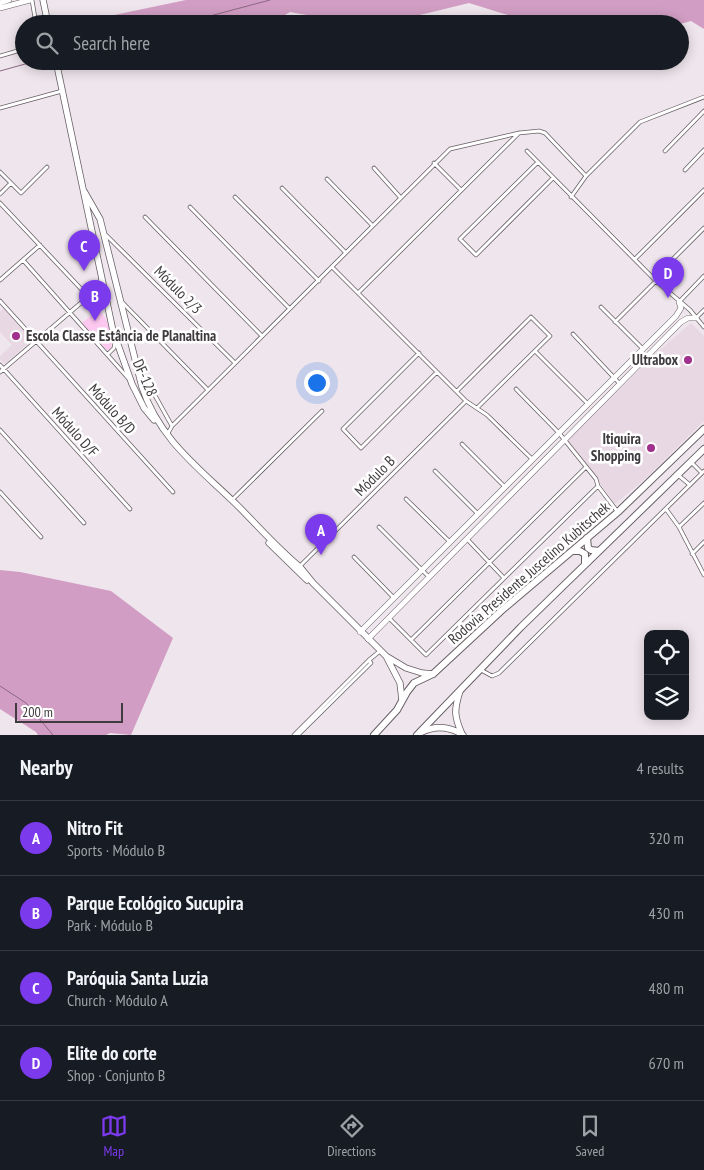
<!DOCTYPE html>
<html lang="en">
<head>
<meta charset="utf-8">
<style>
	:root { --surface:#171b24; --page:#20242c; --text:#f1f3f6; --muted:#9ea1a6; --line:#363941; --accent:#7c3aed }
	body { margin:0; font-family:"PT Sans Narrow",sans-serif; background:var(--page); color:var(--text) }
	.controls { position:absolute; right:15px; bottom:15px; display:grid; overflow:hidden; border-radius:10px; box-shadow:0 2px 12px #0003 }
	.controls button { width:45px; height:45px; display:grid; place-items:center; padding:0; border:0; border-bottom:1px solid var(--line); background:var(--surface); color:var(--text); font:25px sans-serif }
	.scale { position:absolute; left:15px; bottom:12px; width:108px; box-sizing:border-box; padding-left:5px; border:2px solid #3f3b3e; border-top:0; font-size:14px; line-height:18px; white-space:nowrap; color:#3f3b3e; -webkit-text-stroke:4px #fff; paint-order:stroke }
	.you { position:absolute; left:316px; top:382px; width:18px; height:18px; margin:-12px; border:4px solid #fff; border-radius:50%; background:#1a73e8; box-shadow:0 0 0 8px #1a73e833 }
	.badge { display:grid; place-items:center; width:32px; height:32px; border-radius:50%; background:var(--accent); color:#fff; font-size:16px; font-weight:700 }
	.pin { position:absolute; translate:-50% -41px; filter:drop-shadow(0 1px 2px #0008) }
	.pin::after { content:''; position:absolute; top:26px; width:18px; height:15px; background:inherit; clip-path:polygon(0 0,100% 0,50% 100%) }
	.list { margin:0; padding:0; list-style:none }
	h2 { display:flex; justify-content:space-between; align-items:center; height:65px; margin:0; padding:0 20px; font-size:21px }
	h2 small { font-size:16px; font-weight:400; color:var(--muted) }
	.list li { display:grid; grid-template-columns:32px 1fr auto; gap:15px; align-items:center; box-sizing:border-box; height:75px; padding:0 20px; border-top:1px solid var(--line) }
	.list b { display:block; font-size:19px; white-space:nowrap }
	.list p { margin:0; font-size:16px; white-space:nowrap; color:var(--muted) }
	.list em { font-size:16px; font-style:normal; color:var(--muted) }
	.icon { flex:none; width:28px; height:28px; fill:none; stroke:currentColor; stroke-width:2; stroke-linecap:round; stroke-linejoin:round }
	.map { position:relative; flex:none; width:704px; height:735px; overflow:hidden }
	.search { position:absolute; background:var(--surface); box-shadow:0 2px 12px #0003; left:15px; right:15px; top:15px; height:55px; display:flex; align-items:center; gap:12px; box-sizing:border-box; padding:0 18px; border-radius:28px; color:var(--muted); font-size:19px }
	.sheet { height:365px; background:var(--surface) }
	nav { display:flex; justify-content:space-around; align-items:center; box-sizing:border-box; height:70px; border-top:1px solid var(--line); background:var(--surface); font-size:14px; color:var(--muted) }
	nav a { display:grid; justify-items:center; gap:2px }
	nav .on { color:var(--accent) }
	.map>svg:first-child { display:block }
	.built { fill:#e8d8e3 }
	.green { fill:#fdc8ef }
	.forest { fill:#d19dc4 }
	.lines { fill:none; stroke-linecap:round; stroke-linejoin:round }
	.stream { stroke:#8c6883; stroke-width:1 }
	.street-casing { stroke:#665e64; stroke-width:4.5 }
	.secondary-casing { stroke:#665e64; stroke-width:6 }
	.primary-casing { stroke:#665e64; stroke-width:7 }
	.highway-casing { stroke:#665e64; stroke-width:8 }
	.street { stroke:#fff; stroke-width:3 }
	.secondary { stroke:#fff; stroke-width:5 }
	.primary { stroke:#fff; stroke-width:5.5 }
	.highway { stroke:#fff; stroke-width:6 }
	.poi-dot { fill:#a02f8d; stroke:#fff; stroke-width:2 }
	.labels { text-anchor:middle; stroke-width:5; stroke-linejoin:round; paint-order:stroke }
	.street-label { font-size:15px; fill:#3f3b3e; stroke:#fff }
	.poi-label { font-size:15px; font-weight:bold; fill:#3f3b3e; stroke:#fff; text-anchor:end }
</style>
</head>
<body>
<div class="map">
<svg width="704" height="735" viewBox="0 0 704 735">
	<rect width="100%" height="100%" fill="#efe5ec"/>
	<path class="built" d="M4,308L32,340L5,364L0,359V356L12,345L0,332V312Z
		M691,323L704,336V421L646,478L615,504L568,441L653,356Z"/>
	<path class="green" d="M99,309C107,320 116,336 110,350L108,351L82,323Z"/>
	<path class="forest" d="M186,0H704V29L691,21L680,24H536L469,3L383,24H357L290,12L270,24H71Z
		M82,61H173L89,70Z
		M0,570L20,572L111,591L173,638L131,735L110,733L106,735H38L36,732L0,709Z"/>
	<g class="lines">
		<path class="stream" d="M180,24L270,0
			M0,71L36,61
			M0,686L26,703L53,735"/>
		<g class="street-casing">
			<path id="street" d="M32,0L36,24
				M0,56L24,49
				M0,108L62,91
				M527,151L656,281L690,310L704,327
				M665,151L704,111
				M538,162L460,239L476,255L553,178
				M434,163L461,190
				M374,168L400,197
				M685,170L704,150
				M0,172L21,193L47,167
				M327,179L372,225
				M282,188L345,252
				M0,194L11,183
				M235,197L319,281
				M571,197L586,176L640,122L704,97
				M0,203L84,292L90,295
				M190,207L289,308
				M145,217L262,336
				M106,235L235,363
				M635,259L704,190
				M23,260L128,378
				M332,267L466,401L487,415L532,459
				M654,278L704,228
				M0,280L40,245
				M96,290L106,296
				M358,293L519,133
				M0,301L173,492
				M121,301L208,390
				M679,302L704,276
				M601,307L643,349
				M696,318L704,310
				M615,322L656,281
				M573,334L620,384
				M535,351L588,404
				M419,353L343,429L361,448L437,372
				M108,354L114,348L115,342
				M0,365L130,509
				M138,365L172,426
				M0,372L96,290L101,278
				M516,389L559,433L596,479L598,486L617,511
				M457,391L531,317L550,336L477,408
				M0,430L84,523
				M167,435L172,426L450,149L519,133L539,131L545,133L586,176
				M462,444L505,487
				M691,462L702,473
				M435,471L478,514
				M678,475L690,485
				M0,492L41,537
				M406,499L450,542
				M232,500L322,411
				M666,509L679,527L704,575
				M379,527L429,577
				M679,527L704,503
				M467,539L504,578
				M692,554L704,542
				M354,557L394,598
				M300,566L466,401
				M389,618L426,655L598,486
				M411,640L586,467
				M481,670L492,676L499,673L704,471
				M294,735L369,660
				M298,735L371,663L369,660L380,651"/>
		</g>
		<g class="secondary-casing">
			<path id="secondary" d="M0,3L9,0
				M0,8L30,0
				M360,632L676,316L681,308L679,302
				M368,639L681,322L688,318H696"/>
		</g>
		<g class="primary-casing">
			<path id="primary" d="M43,0L48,24
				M56,61L113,331L132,384L144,408L154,420
				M84,191L100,219L142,387C159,439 199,468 237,505C258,526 277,548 300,567L313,583L386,656L406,668L422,673L433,674
				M269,543L307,580
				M387,658L400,683L402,700
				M460,691C454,710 454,716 462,734
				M420,733C435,725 449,726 463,735"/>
		</g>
		<g class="highway-casing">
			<path id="highway" d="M587,538L588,548L591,550L599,551
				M573,551H580L585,554V564
				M374,735L397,710L407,692L414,683L433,674L501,611L618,512L704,429
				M417,735L521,627L704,449"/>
		</g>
		<use href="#street" class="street"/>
		<use href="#secondary" class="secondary"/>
		<use href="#primary" class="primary"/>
		<use href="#highway" class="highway"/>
	</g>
	<g class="poi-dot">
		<circle cx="16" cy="336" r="5"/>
		<circle cx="688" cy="360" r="5"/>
		<circle cx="651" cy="448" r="5"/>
	</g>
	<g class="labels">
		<g class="street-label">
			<text transform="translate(178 290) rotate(45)" y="5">Módulo 2/3</text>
			<text transform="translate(145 378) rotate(66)" y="5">DF-128</text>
			<text transform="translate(112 409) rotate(48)" y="5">Módulo B/D</text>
			<text transform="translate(75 432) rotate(48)" y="5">Módulo D/F</text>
			<text transform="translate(375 476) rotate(-45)" y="5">Módulo B</text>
			<text transform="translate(529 573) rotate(-41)" y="5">Rodovia Presidente Juscelino Kubitschek</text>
		</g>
		<g class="poi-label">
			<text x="26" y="341" text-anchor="start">Escola Classe Estância de Planaltina</text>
			<text x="678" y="365">Ultrabox</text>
			<text x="641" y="444">Itiquira<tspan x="641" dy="17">Shopping</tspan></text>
		</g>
	</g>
</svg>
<div class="controls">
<button><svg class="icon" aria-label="locate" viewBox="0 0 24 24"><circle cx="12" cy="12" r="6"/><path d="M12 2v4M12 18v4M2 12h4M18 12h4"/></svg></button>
<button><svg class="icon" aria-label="layers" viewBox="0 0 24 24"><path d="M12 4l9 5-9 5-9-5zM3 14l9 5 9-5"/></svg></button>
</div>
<div class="scale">200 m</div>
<div class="you"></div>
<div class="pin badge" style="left:321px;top:555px">A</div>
<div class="pin badge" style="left:95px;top:321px">B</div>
<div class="pin badge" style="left:84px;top:271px">C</div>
<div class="pin badge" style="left:668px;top:298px">D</div>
<div class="search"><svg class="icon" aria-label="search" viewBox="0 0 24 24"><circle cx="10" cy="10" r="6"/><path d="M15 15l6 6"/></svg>Search here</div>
</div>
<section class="sheet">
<h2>Nearby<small>4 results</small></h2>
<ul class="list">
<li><span class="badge">A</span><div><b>Nitro Fit</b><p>Sports · Módulo B</p></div><em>320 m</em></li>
<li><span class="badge">B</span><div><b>Parque Ecológico Sucupira</b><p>Park · Módulo B</p></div><em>430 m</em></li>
<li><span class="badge">C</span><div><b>Paróquia Santa Luzia</b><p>Church · Módulo A</p></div><em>480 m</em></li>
<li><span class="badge">D</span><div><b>Elite do corte</b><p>Shop · Conjunto B</p></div><em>670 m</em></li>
</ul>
</section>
<nav>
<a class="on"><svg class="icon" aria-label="map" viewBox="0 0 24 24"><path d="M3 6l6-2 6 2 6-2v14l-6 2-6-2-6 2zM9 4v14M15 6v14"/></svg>Map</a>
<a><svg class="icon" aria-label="directions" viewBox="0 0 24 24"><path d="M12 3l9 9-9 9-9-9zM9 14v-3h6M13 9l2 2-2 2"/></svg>Directions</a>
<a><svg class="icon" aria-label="saved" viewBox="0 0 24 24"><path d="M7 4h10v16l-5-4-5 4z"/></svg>Saved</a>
</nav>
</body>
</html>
